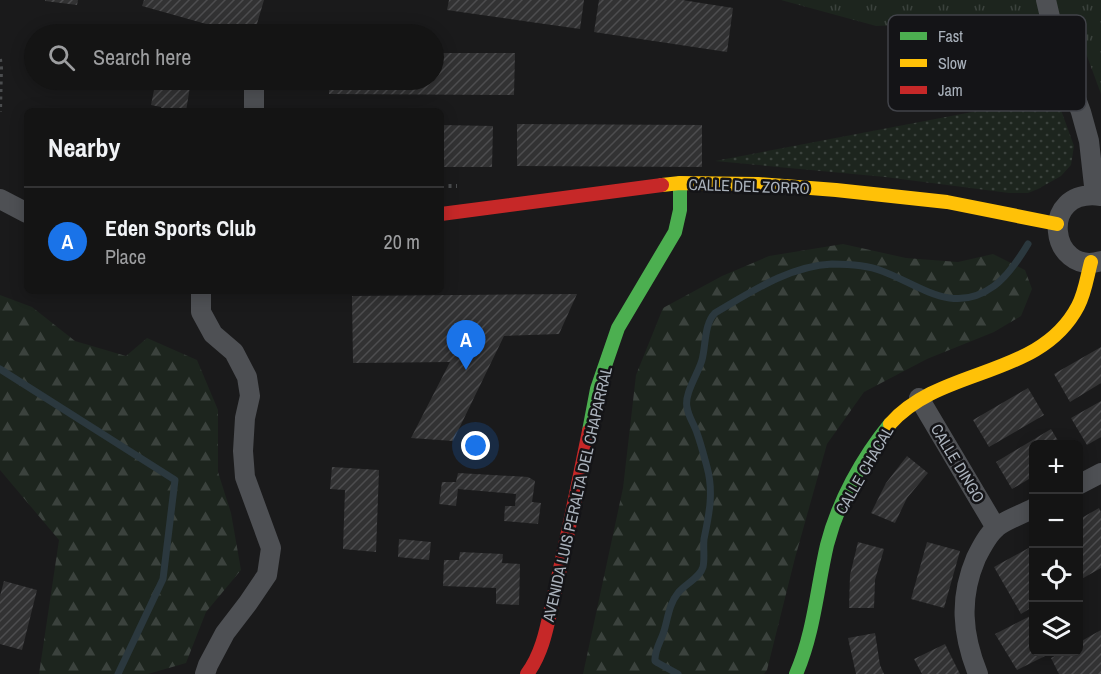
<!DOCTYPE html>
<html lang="en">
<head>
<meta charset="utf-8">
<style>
	:root { --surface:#141414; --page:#1d1d1d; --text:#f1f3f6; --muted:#9d9ea0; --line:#333334; --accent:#1a73e8 }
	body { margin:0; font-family:"Archivo Narrow",sans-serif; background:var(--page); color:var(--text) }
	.controls { position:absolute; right:18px; bottom:18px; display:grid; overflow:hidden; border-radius:9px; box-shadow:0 3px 15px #0003 }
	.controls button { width:54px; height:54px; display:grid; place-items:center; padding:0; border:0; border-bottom:2px solid var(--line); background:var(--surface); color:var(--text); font:30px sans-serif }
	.you { position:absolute; left:476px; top:446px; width:21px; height:21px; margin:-15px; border:4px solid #fff; border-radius:50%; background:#1a73e8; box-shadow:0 0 0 9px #1a73e833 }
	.badge { display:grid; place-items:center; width:39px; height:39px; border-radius:50%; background:var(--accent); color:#fff; font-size:20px; font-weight:700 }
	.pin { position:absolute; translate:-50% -50px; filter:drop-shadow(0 2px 3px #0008) }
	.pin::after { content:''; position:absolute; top:32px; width:21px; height:18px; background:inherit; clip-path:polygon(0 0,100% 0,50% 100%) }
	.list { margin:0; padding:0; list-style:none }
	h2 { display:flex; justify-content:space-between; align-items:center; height:78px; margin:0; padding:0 24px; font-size:26px }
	h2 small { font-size:20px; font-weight:400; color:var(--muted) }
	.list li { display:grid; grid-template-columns:39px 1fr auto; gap:18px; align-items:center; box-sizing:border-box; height:108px; padding:0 24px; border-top:2px solid var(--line) }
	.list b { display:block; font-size:22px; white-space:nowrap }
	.list p { margin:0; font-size:20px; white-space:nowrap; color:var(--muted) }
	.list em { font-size:20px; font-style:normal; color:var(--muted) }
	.icon { flex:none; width:33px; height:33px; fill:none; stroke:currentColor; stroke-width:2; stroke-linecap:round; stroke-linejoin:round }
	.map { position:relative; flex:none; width:1101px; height:674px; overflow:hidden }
	.search { position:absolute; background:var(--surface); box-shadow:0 3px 15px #0003; left:24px; top:24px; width:420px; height:66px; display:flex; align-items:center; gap:15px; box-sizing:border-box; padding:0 21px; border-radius:33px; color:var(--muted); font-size:22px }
	.panel { position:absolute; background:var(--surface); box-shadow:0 3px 15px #0003; left:24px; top:108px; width:420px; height:186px; border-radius:9px }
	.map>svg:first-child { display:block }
	.grass { fill:url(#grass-tufts) }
	.forest { fill:url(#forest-firs) }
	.garden { fill:url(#garden-dots) }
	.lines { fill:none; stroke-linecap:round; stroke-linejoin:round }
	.stream { stroke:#2b383e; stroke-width:7 }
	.building { fill:url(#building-hatch) }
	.path { stroke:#4a4c4e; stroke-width:4; stroke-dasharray:3 4.5; stroke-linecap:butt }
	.street { stroke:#4e5054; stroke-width:20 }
	.fast { stroke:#4caf50; stroke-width:14 }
	.slow { stroke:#ffc107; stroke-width:14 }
	.jam { stroke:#c62828; stroke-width:14 }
	.labels { text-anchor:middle; stroke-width:5; stroke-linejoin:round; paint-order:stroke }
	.street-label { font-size:16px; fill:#aab2bc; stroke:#141417 }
	.key { fill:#141417; stroke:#414349; stroke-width:1.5 }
	.key-label { font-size:16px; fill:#aab2bc }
</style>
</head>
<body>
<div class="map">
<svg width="1101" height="674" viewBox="0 0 1101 674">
	<defs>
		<pattern id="grass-tufts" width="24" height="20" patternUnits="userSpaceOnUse" patternTransform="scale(1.5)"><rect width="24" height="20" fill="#1d251e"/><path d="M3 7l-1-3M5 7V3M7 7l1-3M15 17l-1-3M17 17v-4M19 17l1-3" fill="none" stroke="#3b423d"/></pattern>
		<pattern id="forest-firs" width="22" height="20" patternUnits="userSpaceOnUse" patternTransform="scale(1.5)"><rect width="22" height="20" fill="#1d251e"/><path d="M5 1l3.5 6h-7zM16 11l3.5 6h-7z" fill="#3b423d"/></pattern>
		<pattern id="garden-dots" width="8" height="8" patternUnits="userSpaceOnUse" patternTransform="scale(1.5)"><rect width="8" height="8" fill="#1d251e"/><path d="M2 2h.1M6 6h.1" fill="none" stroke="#3b423d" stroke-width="1.8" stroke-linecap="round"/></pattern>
		<pattern id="building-hatch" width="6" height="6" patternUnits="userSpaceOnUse" patternTransform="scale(1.5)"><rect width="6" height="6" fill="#323233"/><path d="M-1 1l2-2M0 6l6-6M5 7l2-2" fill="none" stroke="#4d4d4f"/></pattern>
	</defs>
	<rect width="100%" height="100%" fill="#1a1a1b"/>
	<path class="grass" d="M781,0H1101V94L1073,18L876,26Z"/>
	<path class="forest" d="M843,244L906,258L958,262L993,254L1025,270L1032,289L1021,316L994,332L927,359L864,392L827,444L795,558L767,670L764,674H583L623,488L636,375L663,308L722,276L769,256Z
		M0,295L32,307L75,341L126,356L147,338L197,360L218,410V472L231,513L241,570L206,612L186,663L148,674H39L59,540L0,470Z"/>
	<path class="garden" d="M1056,96L1074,146L1071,165L1061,176L1038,189L1028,193H1009L885,177L715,161Z"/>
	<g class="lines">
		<path class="stream" d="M0,369L175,480L163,579L118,674
			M678,674L658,663L655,661C654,651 661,641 664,631C668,618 669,604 678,593C685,584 700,578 703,567C705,558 703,548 704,539C709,515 714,492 707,467C704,456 701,444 697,433C694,424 688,416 687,407C684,394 698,374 702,360C706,345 704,324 715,313C751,292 789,266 832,264C849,264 867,265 882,271C920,285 953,316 994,286C1008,276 1019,259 1028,244"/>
	</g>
	<path class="building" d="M45,0H78L77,5L45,1Z
		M144,0H264L254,34H242L142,6Z
		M449,0H584L580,29L447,10Z
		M599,0H682L733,8L727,52L594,32Z
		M434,53H515L514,95L329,94V80H434Z
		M156,80H183L191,81L186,111H161V107L151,105Z
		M517,124L702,125V167L517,166Z
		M441,125L493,126L492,167H441Z
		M577,294L559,334L504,336L453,441L411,438L450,362L353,363L352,296Z
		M1101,347V383L1070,402L1054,374Z
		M1028,388L1044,415L989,447L973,420Z
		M1101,401V437L1087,445L1071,418Z
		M1051,429L1060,444H1034V476L1012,489L996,462Z
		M907,456L928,473L907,498L895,523L871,513L886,483Z
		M332,467L379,470L376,552L343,549L345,490L330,489Z
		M458,473L528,477L535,481L532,502L541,503L538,524L504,521L505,506H515L516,494L458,489L456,506L439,504L442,482H456Z
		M1099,508L1101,512V568L1078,581V520Z
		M399,539L431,542L429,560L398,557Z
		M858,542L884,549L875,580L874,608H849L850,575Z
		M927,542L960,551L944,608L911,599Z
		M1034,545V606L1021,614L994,567Z
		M460,552L503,554L502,563L520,564L519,605L496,604V588L443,586L444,560H459Z
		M4,581L37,590L22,650L0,644V596Z
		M1034,614V652H1053L1017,670L995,634Z
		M1101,630V674H1059L1051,658L1063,652H1078V643Z
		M875,633L880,665L884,674H856L848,638Z
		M945,644L960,674H922L914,659Z"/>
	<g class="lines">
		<path class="path" d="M0,59L1,68L0,112
			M441,186H457"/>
		<path class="street" d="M1046,0L1058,51L1081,112L1089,141L1095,195
			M254,80V111
			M1101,196C1037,187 1050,277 1101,261
			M0,199L27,213
			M201,291V312L213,334L234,352L247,377L250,396L245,418L243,451L245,477L271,548L267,575L248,603L225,633L208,665L205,674
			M919,398L996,528
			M1078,485L1101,473
			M978,674C962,634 959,598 976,558C981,548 988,534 997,527C1005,520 1023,514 1034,508"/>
		<path class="fast" d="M589,431L597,389L618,328L675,232L680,210V183
			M796,674C814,633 817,588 827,545C838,502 862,458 890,424"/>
		<path class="slow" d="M662,185L680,183L758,184L836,190L947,202L1057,224
			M890,424C941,366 1040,379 1078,306C1085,293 1087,277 1091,262"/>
		<path class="jam" d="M441,214L662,185
			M527,674C545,650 548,619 555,591C567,538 578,485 589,431"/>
	</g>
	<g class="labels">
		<g class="street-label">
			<text transform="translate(749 186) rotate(2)" y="6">CALLE DEL ZORRO</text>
			<text transform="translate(958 463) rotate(59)" y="6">CALLE DINGO</text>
			<text transform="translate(864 470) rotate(-60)" y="6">CALLE CHACAL</text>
			<text transform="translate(577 494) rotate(-77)" y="6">AVENIDA LUIS PERALTA DEL CHAPARRAL</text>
		</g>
	</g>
	<rect x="888" y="15" width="198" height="96" rx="9" class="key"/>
	<rect x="900" y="32" width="27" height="8" fill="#4caf50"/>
	<rect x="900" y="59" width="27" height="8" fill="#ffc107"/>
	<rect x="900" y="86" width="27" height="8" fill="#c62828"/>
	<g class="key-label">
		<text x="938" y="42">Fast</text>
		<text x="938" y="69">Slow</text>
		<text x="938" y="96">Jam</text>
	</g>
</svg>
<div class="controls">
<button>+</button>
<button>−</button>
<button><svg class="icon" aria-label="locate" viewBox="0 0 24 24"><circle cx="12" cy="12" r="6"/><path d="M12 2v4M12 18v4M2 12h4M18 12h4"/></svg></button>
<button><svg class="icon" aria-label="layers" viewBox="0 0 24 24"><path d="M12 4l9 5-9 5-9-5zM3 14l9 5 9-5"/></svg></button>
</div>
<div class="you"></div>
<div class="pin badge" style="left:466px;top:370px">A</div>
<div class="search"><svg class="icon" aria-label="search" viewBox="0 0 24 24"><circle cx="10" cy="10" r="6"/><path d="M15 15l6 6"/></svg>Search here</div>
<section class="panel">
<h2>Nearby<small></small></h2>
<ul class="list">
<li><span class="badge">A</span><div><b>Eden Sports Club</b><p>Place</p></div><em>20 m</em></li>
</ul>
</section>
</div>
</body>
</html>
